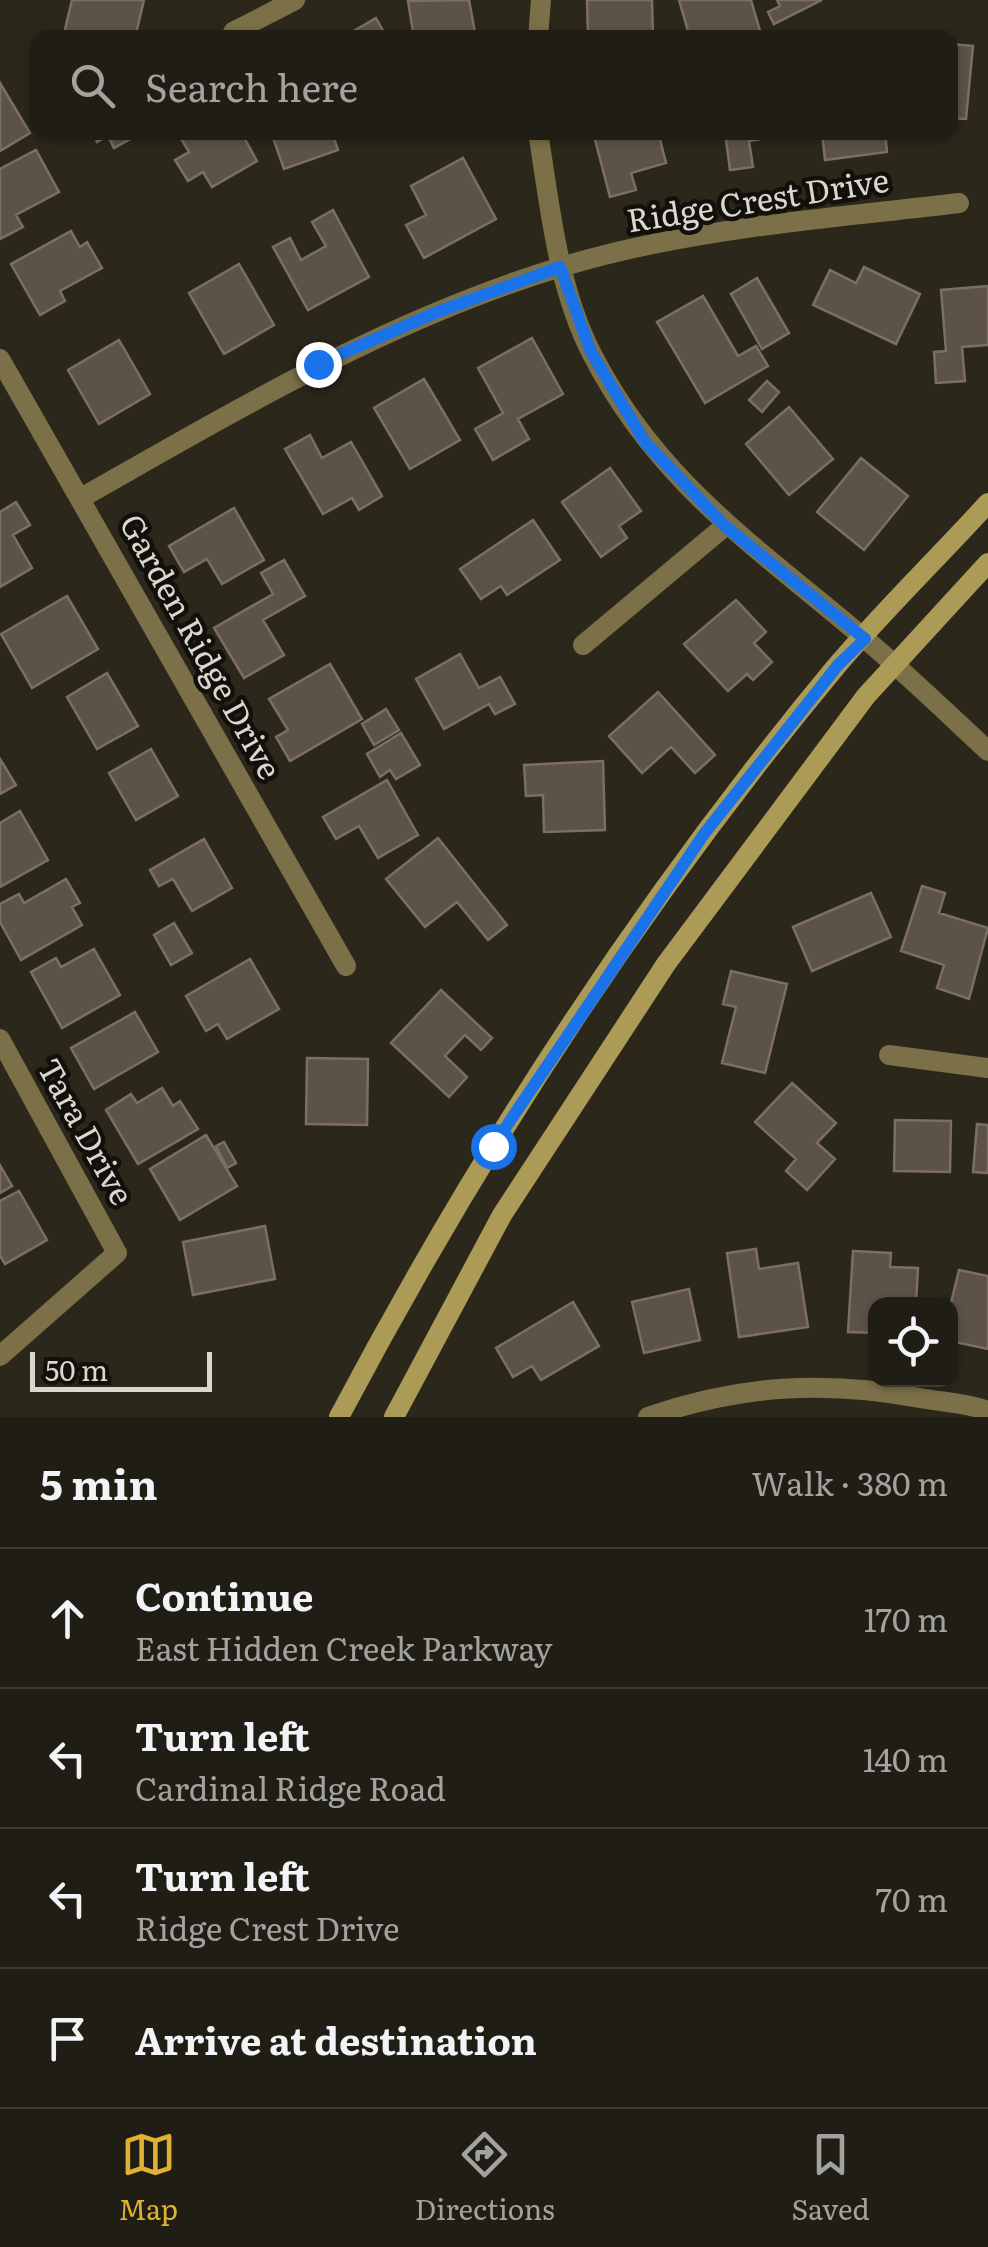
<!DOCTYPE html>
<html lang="en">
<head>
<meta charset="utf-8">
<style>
	:root { --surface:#201d14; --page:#2d2a22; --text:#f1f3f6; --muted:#a2a2a0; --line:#3d3b34; --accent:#deb133 }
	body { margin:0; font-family:Literata,serif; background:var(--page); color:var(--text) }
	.controls { position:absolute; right:30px; bottom:30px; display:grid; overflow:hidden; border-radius:20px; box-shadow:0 2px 8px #0004 }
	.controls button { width:90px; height:90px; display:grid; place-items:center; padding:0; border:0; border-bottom:2px solid var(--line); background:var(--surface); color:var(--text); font:50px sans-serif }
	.scale { position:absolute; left:30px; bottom:25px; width:182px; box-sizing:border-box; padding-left:10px; border:5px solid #dad7d0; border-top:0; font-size:28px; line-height:35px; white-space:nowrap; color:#dad7d0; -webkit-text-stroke:8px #12100b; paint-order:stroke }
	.stop { position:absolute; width:30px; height:30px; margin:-22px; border:8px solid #1a73e8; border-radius:50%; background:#fff }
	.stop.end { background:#1a73e8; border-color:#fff; box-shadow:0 2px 10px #0008 }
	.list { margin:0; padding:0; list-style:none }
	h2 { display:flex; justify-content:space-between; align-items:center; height:130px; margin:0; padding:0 40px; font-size:42px }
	h2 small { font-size:32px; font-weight:400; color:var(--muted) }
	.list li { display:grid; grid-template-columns:65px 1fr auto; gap:30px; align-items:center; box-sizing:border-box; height:140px; padding:0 40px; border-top:2px solid var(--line) }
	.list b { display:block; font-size:38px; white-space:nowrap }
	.list p { margin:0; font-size:32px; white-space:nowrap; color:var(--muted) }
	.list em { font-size:32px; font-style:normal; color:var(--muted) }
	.icon { flex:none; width:55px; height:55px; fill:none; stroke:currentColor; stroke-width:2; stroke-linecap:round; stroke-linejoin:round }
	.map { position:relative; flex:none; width:988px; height:1417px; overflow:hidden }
	.search { position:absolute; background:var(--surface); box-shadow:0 2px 8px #0004; left:30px; right:30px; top:30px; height:110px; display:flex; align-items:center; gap:25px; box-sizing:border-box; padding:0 35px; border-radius:20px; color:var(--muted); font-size:38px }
	.sheet { height:690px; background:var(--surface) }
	nav { display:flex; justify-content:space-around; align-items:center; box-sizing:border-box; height:140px; border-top:2px solid var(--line); background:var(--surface); font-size:28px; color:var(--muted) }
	nav a { display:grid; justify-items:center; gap:5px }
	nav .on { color:var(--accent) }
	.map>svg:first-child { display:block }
	.building { fill:#5d5248; stroke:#7b6f65; stroke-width:2.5 }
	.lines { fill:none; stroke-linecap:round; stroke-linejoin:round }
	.minor { stroke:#7c7048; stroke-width:20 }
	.secondary { stroke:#ac9a57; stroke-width:20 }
	.route { stroke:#1a73e8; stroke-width:12 }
	.labels { text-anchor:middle; stroke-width:9; stroke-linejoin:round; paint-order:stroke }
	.street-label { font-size:32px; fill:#dad7d0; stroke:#12100b }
</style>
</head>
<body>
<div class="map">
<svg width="988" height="1417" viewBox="0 0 988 1417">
	<rect width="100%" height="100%" fill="#2b271b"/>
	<path class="building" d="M72,0H144L135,38H63Z
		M469,0L476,38H414L408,1Z
		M587,0H652L653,38H588Z
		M679,0H751L762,38H690Z
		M777,0H822L774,24L768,12L780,6Z
		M376,18L387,38H342Z
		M950,44L973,46L966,119L950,118Z
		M0,83L30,133L0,151Z
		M93,132H143L114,148L108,136L97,142Z
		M177,132H241L257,161L212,187L203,172L188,181L175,160L189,152Z
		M271,132H332L338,150L284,169Z
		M593,132H658L666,163L631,173L636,190L610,197Z
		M725,132H784L785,135L749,141L753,167L730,170Z
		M822,132H885L887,152L825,160Z
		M36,150L59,192L16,215L23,227L0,239V169Z
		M463,158L496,219L424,258L406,225L426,215L411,186Z
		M333,210L369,277L308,310L273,247L290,238L301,260L326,246L312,222Z
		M71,231L80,247L87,242L102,268L60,291L65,301L40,315L11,264Z
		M239,264L274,325L224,354L189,293Z
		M864,267L920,294L896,344L813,305L830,270L856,283Z
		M757,278L789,333L762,349L731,294Z
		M988,286V345L962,347L965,381L936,383L934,352L946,351L941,290Z
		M703,296L738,356L756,346L768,366L705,403L657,322Z
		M532,338L563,394L518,419L529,439L493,460L475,429L503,413L478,368Z
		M119,340L150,394L99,424L68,370Z
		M424,379L460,440L410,469L374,408Z
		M767,381L779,392L762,412L749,400Z
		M789,407L833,459L789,495L746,444Z
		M310,435L322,458L351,442L382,496L359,510L352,498L323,514L285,449Z
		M861,458L908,496L864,550L817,512Z
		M610,468L641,511L619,526L627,538L601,557L562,502Z
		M16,502L30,525L13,535L32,568L0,587V512Z
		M234,508L264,560L222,584L207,559L184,572L169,546Z
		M533,520L560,560L507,595L501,586L481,599L460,569Z
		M284,560L305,596L263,620L284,655L244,678L214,628L273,594L261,573Z
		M67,596L98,649L32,688L1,634Z
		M736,600L766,632L754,643L772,662L753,680L747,674L728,691L684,644Z
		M460,654L479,688L500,677L515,704L495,714L489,704L444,729L416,679Z
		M330,664L362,719L290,761L276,737L288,730L269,699Z
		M107,673L138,726L97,749L67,697Z
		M658,692L715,755L695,773L671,747L642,773L609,736Z
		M386,709L399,730L374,745L362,724Z
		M401,733L420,765L396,779L390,770L380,777L367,754Z
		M151,749L178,796L136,820L109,773Z
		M0,759L16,785L0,794Z
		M603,761L605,830L544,832L543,795L526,796L524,765Z
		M387,780L418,835L378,858L359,826L336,839L323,817Z
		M20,811L48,860L0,887V823Z
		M438,838L507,925L488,940L457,902L425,927L386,879Z
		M204,839L232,888L192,911L173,879L159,886L150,870Z
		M66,879L80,903L72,907L82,925L21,960L0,922V904L19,894L24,903Z
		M922,886L945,893L939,913L988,928L969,999L937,988L944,965L901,951Z
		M871,893L891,937L812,971L793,927Z
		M174,923L192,953L171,965L154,935Z
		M94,949L120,995L62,1028L31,972L56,958L61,967Z
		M250,959L279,1009L227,1039L218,1024L206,1031L186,996Z
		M731,971L787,984L765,1073L722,1063L736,1007L723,1004Z
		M441,990L492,1038L481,1050L465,1035L445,1056L467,1077L449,1097L391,1043Z
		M135,1012L158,1052L94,1089L71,1048Z
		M307,1058L368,1059L367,1125L306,1124Z
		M792,1083L836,1123L817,1143L835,1159L807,1190L786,1171L796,1159L755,1122Z
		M162,1088L173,1106L180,1101L198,1129L138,1164L106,1110L131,1094L137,1103Z
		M895,1120L951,1121L950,1172L894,1171Z
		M977,1124L988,1125V1173L973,1172Z
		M206,1135L237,1186L180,1220L150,1169Z
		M224,1142L236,1163L227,1168L216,1146Z
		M0,1165L12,1186L0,1193Z
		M19,1191L47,1240L5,1264L0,1256V1201Z
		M265,1226L275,1279L193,1295L183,1242Z
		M756,1249L759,1269L798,1263L808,1327L739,1337L727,1253Z
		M853,1251L891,1253L890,1267L918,1268L916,1304H876V1333L848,1332Z
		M959,1270L988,1276V1349L950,1341V1307Z
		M689,1289L700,1340L644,1353L632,1302Z
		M573,1302L599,1346L541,1380L532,1366L513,1377L496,1348Z"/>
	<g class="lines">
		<path class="minor" d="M233,32L295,0
			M538,38L541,0
			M538,132C550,206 557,286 592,354C658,483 757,547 864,638C907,674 947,713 988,751
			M0,359L346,966
			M81,498C236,410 389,319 561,267C689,228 826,219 959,203
			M583,645L725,526
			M0,1039L117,1253L0,1356
			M889,1055L988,1068
			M648,1417C740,1385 825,1380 920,1398C942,1402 967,1403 988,1411"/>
		<path class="secondary" d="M339,1417C478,1154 644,898 834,669C882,612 938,558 988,503
			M394,1417L502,1215L666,964L866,696L988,563"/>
	</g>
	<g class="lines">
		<path class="route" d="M318,364L437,312L560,267L591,352L645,442L725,526L865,639L838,665L704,834L493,1146"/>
	</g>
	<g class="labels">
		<g class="street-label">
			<text transform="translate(758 201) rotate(-9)" y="11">Ridge Crest Drive</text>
			<text transform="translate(200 647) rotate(61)" y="11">Garden Ridge Drive</text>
			<text transform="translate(85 1132) rotate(61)" y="11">Tara Drive</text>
		</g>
	</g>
</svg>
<div class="controls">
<button><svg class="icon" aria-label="locate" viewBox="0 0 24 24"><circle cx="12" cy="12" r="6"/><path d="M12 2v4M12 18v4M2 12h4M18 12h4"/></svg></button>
</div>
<div class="scale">50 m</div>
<div class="stop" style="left:493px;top:1146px"></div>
<div class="stop end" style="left:318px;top:364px"></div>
<div class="search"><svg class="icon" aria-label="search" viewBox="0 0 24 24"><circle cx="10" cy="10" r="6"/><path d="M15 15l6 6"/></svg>Search here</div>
</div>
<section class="sheet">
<h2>5 min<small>Walk · 380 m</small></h2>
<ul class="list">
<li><svg class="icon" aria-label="ahead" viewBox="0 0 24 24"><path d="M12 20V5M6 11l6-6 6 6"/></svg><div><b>Continue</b><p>East Hidden Creek Parkway</p></div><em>170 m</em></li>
<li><svg class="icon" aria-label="left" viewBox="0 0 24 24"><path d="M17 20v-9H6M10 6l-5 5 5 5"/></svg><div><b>Turn left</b><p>Cardinal Ridge Road</p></div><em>140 m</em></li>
<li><svg class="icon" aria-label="left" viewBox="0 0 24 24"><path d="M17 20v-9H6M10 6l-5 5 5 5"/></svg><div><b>Turn left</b><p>Ridge Crest Drive</p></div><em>70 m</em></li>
<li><svg class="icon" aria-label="arrive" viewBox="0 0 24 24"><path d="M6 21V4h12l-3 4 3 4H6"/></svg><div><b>Arrive at destination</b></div></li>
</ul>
</section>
<nav>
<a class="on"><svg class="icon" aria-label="map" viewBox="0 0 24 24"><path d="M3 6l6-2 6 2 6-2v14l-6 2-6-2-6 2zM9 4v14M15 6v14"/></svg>Map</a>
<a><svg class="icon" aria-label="directions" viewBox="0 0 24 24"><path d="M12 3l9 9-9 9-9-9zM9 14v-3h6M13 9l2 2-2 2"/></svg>Directions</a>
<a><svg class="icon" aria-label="saved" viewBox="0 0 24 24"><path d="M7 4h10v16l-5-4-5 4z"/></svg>Saved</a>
</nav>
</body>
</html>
